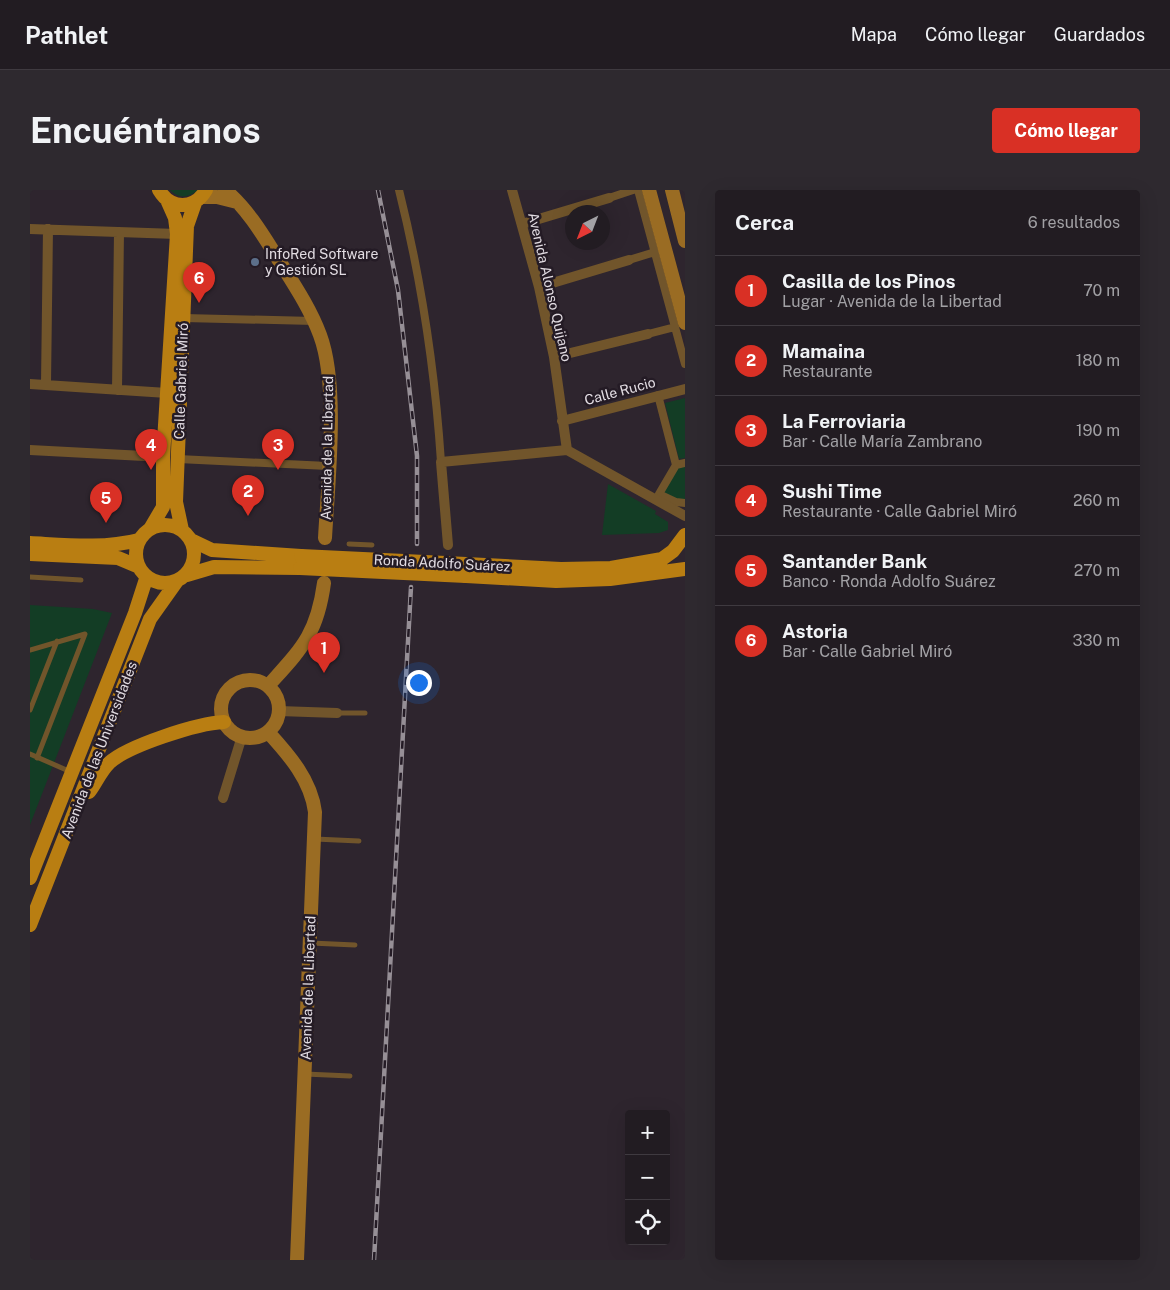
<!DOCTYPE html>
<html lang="es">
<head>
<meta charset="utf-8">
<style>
	:root { --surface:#221c22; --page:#2e292f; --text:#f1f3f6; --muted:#a2a1a5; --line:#3f3a40; --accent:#d93025 }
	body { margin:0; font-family:"Public Sans",sans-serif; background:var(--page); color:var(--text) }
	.controls { position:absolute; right:15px; bottom:15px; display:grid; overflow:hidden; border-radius:5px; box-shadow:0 5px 20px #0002 }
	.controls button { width:45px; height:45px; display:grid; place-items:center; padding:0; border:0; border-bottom:1px solid var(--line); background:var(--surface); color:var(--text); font:25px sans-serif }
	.compass { position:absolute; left:535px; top:15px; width:45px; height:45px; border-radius:50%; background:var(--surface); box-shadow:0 5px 20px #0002; rotate:222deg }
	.you { position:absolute; left:388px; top:492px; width:18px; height:18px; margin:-12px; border:4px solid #fff; border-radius:50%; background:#1a73e8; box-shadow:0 0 0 8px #1a73e833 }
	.badge { display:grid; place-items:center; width:32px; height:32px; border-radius:50%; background:var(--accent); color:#fff; font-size:16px; font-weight:700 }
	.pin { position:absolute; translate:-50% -41px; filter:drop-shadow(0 1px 2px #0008) }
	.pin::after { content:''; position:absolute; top:26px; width:18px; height:15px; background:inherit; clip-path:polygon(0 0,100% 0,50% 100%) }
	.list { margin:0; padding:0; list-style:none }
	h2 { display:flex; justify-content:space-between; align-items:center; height:65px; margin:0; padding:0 20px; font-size:21px }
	h2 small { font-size:16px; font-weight:400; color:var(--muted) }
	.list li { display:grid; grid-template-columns:32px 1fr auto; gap:15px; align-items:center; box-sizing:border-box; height:70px; padding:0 20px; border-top:1px solid var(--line) }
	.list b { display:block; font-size:19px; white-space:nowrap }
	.list p { margin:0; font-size:16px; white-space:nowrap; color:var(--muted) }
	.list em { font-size:16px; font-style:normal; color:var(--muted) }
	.icon { flex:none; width:28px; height:28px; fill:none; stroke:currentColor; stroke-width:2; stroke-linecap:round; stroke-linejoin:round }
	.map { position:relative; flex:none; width:655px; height:1070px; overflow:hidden; border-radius:5px }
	header { display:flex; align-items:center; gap:30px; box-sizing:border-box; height:70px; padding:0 25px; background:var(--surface); border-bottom:1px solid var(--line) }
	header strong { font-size:24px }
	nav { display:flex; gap:28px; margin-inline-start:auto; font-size:18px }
	.intro { display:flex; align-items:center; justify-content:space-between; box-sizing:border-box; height:120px; padding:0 30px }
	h1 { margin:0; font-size:35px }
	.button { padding:12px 22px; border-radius:5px; background:var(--accent); color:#fff; font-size:18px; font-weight:700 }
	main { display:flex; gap:30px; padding:0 30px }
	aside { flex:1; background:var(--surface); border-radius:5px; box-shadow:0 5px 20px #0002 }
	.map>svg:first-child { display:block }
	.green { fill:#133d25 }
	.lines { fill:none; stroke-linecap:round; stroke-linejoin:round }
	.service { stroke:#71552b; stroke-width:5 }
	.pedestrian { stroke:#71552b; stroke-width:8 }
	.minor { stroke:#71552b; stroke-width:10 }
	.secondary { stroke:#9a6c23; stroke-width:14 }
	.primary { stroke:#b97e12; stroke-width:14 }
	.rail-casing { stroke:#968f96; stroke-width:4.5 }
	.rail { stroke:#241b25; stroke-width:2.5; stroke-dasharray:8; stroke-linecap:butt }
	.primary-bridge { stroke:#b97e12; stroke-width:14 }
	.service-dot { fill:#5c6f8a; stroke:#241b25; stroke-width:2 }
	.labels { text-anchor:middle; stroke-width:5; stroke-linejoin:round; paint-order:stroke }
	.poi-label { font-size:14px; fill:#e2dce2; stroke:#241b25; text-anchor:start }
	.street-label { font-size:14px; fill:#e2dce2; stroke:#241b25 }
</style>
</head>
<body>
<header>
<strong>Pathlet</strong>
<nav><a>Mapa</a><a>Cómo llegar</a><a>Guardados</a></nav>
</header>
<div class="intro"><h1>Encuéntranos</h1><a class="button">Cómo llegar</a></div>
<main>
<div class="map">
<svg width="655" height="1070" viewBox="0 0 655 1070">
	<rect width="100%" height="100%" fill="#2e252e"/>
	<path class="green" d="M140,0H168C159,8 148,9 140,0Z
		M655,208V268L649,269L635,213Z
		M655,273V313L629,304L646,275Z
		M578,294L626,321L625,324L638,332V340L629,343L572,345Z
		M0,415L63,419L82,423L0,635Z"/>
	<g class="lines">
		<path class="service" d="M319,354L342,355
			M0,387L51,390
			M0,460L55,444L7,568
			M0,520L27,451
			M307,523H335
			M0,564L41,582
			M285,649L329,651
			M281,753L325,755
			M275,884L320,886"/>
		<path class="pedestrian" d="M369,0C391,88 405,181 411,272
			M608,0L655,174
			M579,8L603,0
			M599,70L625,62
			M154,128L284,131
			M618,144L645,137
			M628,205L646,275L655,273
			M148,269L298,276
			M646,275L629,304L646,312L655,313"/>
		<path class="minor" d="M482,0L509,97L524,167L537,260
			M492,34L579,8
			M0,39L147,44
			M509,97L599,70
			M524,167L618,144
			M0,194L137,203
			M16,194L18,39
			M87,200L89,42
			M532,231L655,199
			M0,260L133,267
			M418,355L411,272L537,260L655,326
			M249,521L307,523
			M193,608L212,546"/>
		<path class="secondary" d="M195,0C217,18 233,45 248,69C263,93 280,118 290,145C309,196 298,292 295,348
			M619,0L655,133
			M642,0L655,51
			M172,7H187L207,12
			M191 519a29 29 0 1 1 58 0a29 29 0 1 1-58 0Z
			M238,496C271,459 287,445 294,393
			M238,542C259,565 281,590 285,622L267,1070"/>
		<path class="primary" d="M129,0C141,20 164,20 176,0
			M106 364a29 29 0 1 1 58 0a29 29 0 1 1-58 0Z
			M120,339L133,317V267L147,44L145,28L137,10
			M152,340L146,312L157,36L165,13
			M161,350L182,360L271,366
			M0,353C37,355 73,359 109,350
			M0,364L88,368L107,376
			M436,374L531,379L581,378L632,369L643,361L655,345
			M157,385L184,377L270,378
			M436,386L526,391L580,389L655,379
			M59,602C66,593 70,582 79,573C97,556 168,533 194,532
			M0,688L105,423L116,389
			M0,735L120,429L147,391"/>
		<g class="rail-casing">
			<path id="rail" d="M348,0L368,100L387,266V354
				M344,1070L381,397"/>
		</g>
		<use href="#rail" class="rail"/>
		<path class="primary-bridge" d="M271,366L436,374
			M270,378L436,386"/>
	</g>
	<circle class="service-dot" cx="225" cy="72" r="5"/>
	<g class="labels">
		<g class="poi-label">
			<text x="235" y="69">InfoRed Software<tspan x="235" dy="16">y Gestión SL</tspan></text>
		</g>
		<g class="street-label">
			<text transform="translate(520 97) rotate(77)" y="5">Avenida Alonso Quijano</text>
			<text transform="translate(151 191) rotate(-88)" y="5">Calle Gabriel Miró</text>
			<text transform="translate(590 201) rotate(-15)" y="5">Calle Rucio</text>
			<text transform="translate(297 258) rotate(-89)" y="5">Avenida de la Libertad</text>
			<text transform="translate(412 373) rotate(3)" y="5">Ronda Adolfo Suárez</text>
			<text transform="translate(69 560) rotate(-69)" y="5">Avenida de las Universidades</text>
			<text transform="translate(278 798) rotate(-88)" y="5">Avenida de la Libertad</text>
		</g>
	</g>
</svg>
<div class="controls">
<button>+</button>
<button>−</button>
<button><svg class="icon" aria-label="locate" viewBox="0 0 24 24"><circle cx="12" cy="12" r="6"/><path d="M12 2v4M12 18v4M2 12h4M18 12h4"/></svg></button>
</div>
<svg class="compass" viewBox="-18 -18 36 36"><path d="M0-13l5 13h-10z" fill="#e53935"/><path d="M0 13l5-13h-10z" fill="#a2a1a5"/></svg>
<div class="you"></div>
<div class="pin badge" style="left:294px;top:483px">1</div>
<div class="pin badge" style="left:218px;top:326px">2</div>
<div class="pin badge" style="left:248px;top:280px">3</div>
<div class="pin badge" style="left:121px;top:280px">4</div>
<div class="pin badge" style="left:76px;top:333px">5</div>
<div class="pin badge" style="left:169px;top:113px">6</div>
</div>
<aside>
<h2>Cerca<small>6 resultados</small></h2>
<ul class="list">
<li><span class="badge">1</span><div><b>Casilla de los Pinos</b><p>Lugar · Avenida de la Libertad</p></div><em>70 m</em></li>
<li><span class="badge">2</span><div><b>Mamaina</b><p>Restaurante</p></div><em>180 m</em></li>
<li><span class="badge">3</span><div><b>La Ferroviaria</b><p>Bar · Calle María Zambrano</p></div><em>190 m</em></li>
<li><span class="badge">4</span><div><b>Sushi Time</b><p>Restaurante · Calle Gabriel Miró</p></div><em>260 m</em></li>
<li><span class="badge">5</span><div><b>Santander Bank</b><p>Banco · Ronda Adolfo Suárez</p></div><em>270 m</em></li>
<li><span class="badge">6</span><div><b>Astoria</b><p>Bar · Calle Gabriel Miró</p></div><em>330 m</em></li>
</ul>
</aside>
</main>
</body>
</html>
